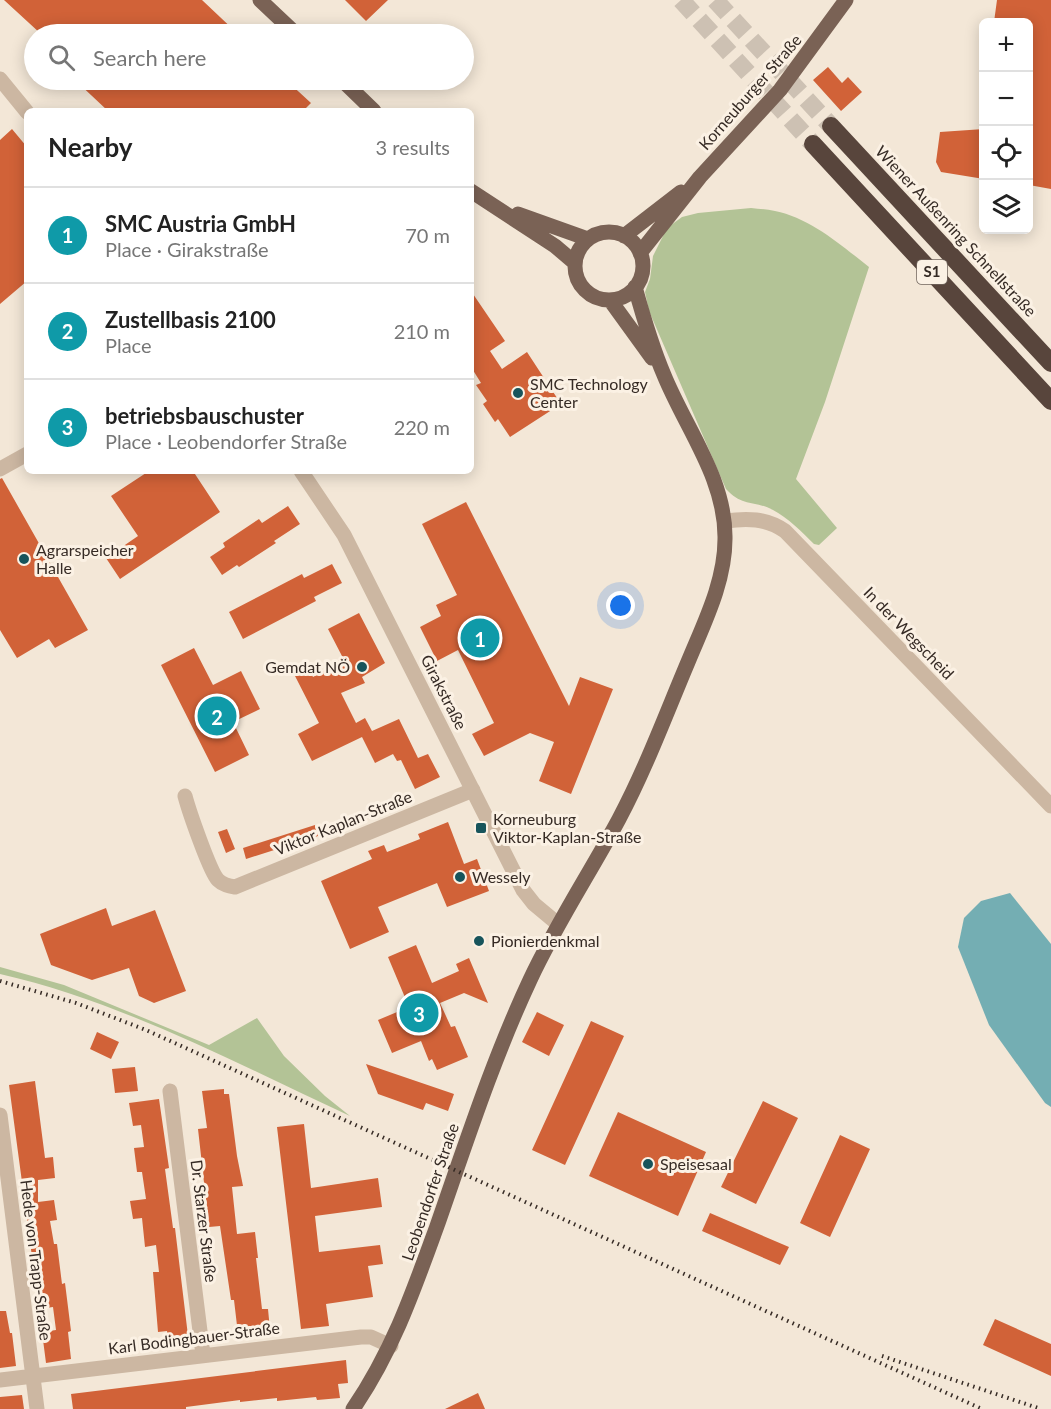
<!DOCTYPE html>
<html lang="en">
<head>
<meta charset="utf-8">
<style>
	:root { --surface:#fff; --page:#f2f2f2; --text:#222; --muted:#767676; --line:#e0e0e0; --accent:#0b8043 }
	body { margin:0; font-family:Lato,sans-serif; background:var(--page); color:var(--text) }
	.controls { position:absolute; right:18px; top:18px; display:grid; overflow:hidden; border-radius:9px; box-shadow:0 3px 15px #0003 }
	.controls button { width:54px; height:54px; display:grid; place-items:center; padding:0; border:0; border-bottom:2px solid var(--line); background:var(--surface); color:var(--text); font:30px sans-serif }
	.you { position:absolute; left:621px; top:606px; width:21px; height:21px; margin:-15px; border:4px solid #fff; border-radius:50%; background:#1a73e8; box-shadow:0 0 0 9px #1a73e833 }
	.badge { display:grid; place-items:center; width:39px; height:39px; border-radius:50%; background:var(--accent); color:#fff; font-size:20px; font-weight:700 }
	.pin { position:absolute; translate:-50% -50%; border:3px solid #fff; box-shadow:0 2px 6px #0006 }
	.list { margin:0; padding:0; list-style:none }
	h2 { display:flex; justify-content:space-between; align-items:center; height:78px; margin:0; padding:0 24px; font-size:26px }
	h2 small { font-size:20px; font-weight:400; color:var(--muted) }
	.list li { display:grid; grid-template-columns:39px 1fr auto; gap:18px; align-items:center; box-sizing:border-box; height:96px; padding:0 24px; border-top:2px solid var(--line) }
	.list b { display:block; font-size:22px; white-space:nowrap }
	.list p { margin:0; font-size:20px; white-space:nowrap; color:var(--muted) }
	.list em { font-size:20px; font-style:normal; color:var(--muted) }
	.icon { flex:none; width:33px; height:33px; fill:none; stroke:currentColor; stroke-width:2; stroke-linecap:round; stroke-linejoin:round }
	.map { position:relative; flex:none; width:1051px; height:1409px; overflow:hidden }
	.search { position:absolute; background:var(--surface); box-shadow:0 3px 15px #0003; left:24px; top:24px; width:450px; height:66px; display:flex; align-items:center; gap:15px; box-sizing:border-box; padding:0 21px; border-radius:33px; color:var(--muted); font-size:22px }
	.panel { position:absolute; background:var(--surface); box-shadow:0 3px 15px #0003; left:24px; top:108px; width:450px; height:366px; border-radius:9px }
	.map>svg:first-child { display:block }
	.green { fill:#b3c396 }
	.water { fill:#74aeb3 }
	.building { fill:#d16238 }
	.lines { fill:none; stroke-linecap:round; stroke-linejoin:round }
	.highway-tunnel { stroke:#cdc1b3; stroke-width:18; stroke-dasharray:18 9; stroke-linecap:butt }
	.minor { stroke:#ccb7a2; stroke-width:15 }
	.major { stroke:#7a6255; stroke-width:15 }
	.highway { stroke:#58453c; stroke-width:18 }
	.rail { stroke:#362b25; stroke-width:4; stroke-dasharray:1.5 4.5; stroke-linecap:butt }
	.poi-dot { fill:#17545b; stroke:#fbf1e4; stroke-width:2 }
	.labels { text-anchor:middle; stroke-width:6; stroke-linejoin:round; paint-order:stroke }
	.shield { fill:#fbf1e4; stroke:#71665e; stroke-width:1.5 }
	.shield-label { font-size:15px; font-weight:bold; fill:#362b25 }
	.street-label { font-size:16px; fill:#362b25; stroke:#fbf1e4 }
	.poi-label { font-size:16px; fill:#362b25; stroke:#fbf1e4; text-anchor:start }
</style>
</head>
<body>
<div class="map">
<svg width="1051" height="1409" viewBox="0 0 1051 1409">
	<rect width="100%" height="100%" fill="#f3e7d7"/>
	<path class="green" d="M751,208C759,209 767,209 775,211C810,218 841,245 869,267L825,402L796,479L837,528L819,545L814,544C802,532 788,518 773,510C754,500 742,507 726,489L649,311L645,292L650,279L653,256L667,228L682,217L698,213Z
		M0,967L64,985L209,1045L257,1018L284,1056L325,1096L350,1116C237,1064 123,1002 0,974Z"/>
	<path class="water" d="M1010,893L1051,944V1107L1045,1103L989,1025L958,947L964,918L981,901Z"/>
	<path class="building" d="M4,0H202L238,34H41Z
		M345,0H388L366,21Z
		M997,0H1051V189L1029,185V22H994Z
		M828,67L842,83L848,77L862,92L841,111L813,80Z
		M75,80H286L311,103L303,111H108Z
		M12,129L27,147V281L0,304V140Z
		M984,129V179L941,172L936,162L940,132Z
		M471,291L505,341L490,351L502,369L527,352L561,404L510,437L498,419L495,422L483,404L487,401L476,385L481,383L471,367Z
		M149,471H193L220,512L120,579L106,558L138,536L111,496Z
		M2,478L88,630L55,648L49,639L17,658L0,630V479Z
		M466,502L569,706L580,677L613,689L571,794L539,781L554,742L530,733L484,756L472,734L494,723L458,650L437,661L420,627L441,616L436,605L457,595L422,524Z
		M288,506L300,524L274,541L276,543L239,567L237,565L222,575L210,557L225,547L223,543L259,519L262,523Z
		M332,564L342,583L314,597L316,601L243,639L229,612L302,574L304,578Z
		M359,613L385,663L362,677L365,683L341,693L356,723L365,718L372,731L399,719L418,758L428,754L440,777L415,789L401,760L397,761L393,754L375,763L362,737L312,761L298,734L319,723L295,676L311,673L313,677L332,667L335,662L343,658L328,629Z
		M194,648L213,685L241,671L260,709L233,722L249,755L215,772L161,665Z
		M448,822L464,864L477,859L489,891L447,907L437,883L378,907L389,932L350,949L321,881L372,859L368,851L384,845L387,852L420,839L418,834Z
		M315,825L318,836L246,859L243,848Z
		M227,829L235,849L226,853L218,832Z
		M106,908L112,926L155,910L186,991L154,1003L139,996L129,968L92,980L51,965L40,934Z
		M416,945L432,983L459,971L456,964L469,958L488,1003L464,993L440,1003L451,1027L455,1026L468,1057L437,1070L432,1059L429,1061L421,1041L392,1053L378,1020L409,1007L388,957Z
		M537,1012L564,1025L549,1056L522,1042Z
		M591,1021L624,1036L565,1165L532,1150Z
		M97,1032L119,1042L111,1059L90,1049Z
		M366,1064L454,1094L448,1111L426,1103L423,1110L378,1094Z
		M135,1067L138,1091L115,1093L112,1069Z
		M35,1081L45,1158L53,1157L55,1178L38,1180V1202L54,1200L57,1220L50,1221L54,1244H57L62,1284L65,1283L71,1331L68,1332L71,1359L46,1363L42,1332L56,1330L53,1307L39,1309L9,1085Z
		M224,1089V1094H229L237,1156L243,1186L232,1187L237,1234L255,1232L258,1258H256L262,1309H268L270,1330L238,1334L234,1300H231L220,1226L209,1227L198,1129L207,1128L202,1091Z
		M159,1099L169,1168L165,1169L173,1228H175L189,1344L169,1346L167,1331L158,1332L153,1272H159L156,1245L145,1247L142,1218L133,1219L130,1201L146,1199L142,1172H137L134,1148L144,1147L141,1125L133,1126L129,1103Z
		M763,1101L798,1118L756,1204L721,1187Z
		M618,1112L706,1152L678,1216L589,1176Z
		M304,1124L311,1188L378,1178L382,1207L315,1216L319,1252L380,1245L383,1264L368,1266L373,1297L326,1304L329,1326L301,1329L277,1127Z
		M840,1135L870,1149L830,1237L800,1223Z
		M710,1213L789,1247L780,1265L702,1231Z
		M0,1311H6L10,1333H12L16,1366L0,1368Z
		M995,1319L1051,1344V1376L983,1345Z
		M346,1360L348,1383L338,1384L340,1398L317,1400L316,1397L277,1401V1398L240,1402V1400L186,1407V1409H73L71,1394Z
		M478,1393L485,1409H445Z
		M22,1395L24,1409H0V1397Z"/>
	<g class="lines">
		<path class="highway-tunnel" d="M681,0L813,144
			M715,0L831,126"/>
		<path class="minor" d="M0,79L27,112
			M0,469L27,454
			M301,471L344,535L523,890L534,904L558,924
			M725,521C747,518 766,518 785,531L1051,806
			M185,796C189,811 210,872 218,880C223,885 229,886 235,887L473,790
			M170,1091L203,1355
			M0,1115L37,1409
			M0,1380L361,1337H371L391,1346"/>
		<path class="major" d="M260,0L296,34
			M342,80L374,111
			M471,191L555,246L575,263
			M518,214L588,239
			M575 266a34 34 0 1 1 68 0a34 34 0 1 1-68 0Z
			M624,236L681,192
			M640,253L700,177L780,90L846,0
			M610,300L652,358
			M353,1409C393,1350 413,1292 437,1226C466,1143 493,1059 530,980C556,924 590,873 619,819C646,768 666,714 688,662C704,623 725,582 725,539C726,479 686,429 664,375C652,347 643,316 635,287"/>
		<path class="highway" d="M831,126L1051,363
			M813,144L1051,401"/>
		<path class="rail" d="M0,981L76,1003L146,1030L982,1409
			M882,1356L1041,1409"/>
	</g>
	<g class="poi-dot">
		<circle cx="518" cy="393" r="6"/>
		<circle cx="24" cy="559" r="6"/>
		<circle cx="362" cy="667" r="6"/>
		<rect x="475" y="822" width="12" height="12" rx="3"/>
		<circle cx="460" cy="877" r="6"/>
		<circle cx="479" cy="941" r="6"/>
		<circle cx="648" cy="1164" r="6"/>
	</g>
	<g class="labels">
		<rect class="shield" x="917" y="260" width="30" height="24" rx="4.5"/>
		<g class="shield-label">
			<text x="932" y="277">S1</text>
		</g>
		<g class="street-label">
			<text transform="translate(750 92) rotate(-49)" y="6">Korneuburger Straße</text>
			<text transform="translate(956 231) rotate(47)" y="6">Wiener Außenring Schnellstraße</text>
			<text transform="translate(909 633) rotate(46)" y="6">In der Wegscheid</text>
			<text transform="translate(444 692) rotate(63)" y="6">Girakstraße</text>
			<text transform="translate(343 823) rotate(-22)" y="6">Viktor Kaplan-Straße</text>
			<text transform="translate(430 1192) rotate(-71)" y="6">Leobendorfer Straße</text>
			<text transform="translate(204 1221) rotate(83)" y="6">Dr. Starzer Straße</text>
			<text transform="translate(36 1260) rotate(83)" y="6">Hede von Trapp-Straße</text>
			<text transform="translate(194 1338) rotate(-7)" y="6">Karl Bodingbauer-Straße</text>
		</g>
		<g class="poi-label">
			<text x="530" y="390">SMC Technology<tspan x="530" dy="18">Center</tspan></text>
			<text x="36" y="556">Agrarspeicher<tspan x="36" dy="18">Halle</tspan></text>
			<text x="350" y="673" text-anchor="end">Gemdat NÖ</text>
			<text x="493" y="825">Korneuburg<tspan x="493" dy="18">Viktor-Kaplan-Straße</tspan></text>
			<text x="472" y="883">Wessely</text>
			<text x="491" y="947">Pionierdenkmal</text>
			<text x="660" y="1170">Speisesaal</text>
		</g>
	</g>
</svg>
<div class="controls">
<button>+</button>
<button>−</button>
<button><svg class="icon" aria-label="locate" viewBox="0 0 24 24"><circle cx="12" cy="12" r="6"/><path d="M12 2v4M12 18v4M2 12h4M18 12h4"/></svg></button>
<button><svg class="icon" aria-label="layers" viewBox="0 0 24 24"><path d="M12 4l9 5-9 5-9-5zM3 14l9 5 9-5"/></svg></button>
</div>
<div class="you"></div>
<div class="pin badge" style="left:480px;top:638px;background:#0f9aa8">1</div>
<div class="pin badge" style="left:217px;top:716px;background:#0f9aa8">2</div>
<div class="pin badge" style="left:419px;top:1013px;background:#0f9aa8">3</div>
<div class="search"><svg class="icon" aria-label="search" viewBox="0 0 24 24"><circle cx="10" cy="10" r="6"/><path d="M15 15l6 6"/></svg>Search here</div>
<section class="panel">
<h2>Nearby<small>3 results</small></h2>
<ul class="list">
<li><span class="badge" style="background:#0f9aa8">1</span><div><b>SMC Austria GmbH</b><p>Place · Girakstraße</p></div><em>70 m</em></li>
<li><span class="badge" style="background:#0f9aa8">2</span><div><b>Zustellbasis 2100</b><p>Place</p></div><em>210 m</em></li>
<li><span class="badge" style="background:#0f9aa8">3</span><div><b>betriebsbauschuster</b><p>Place · Leobendorfer Straße</p></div><em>220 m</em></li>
</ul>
</section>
</div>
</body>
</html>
